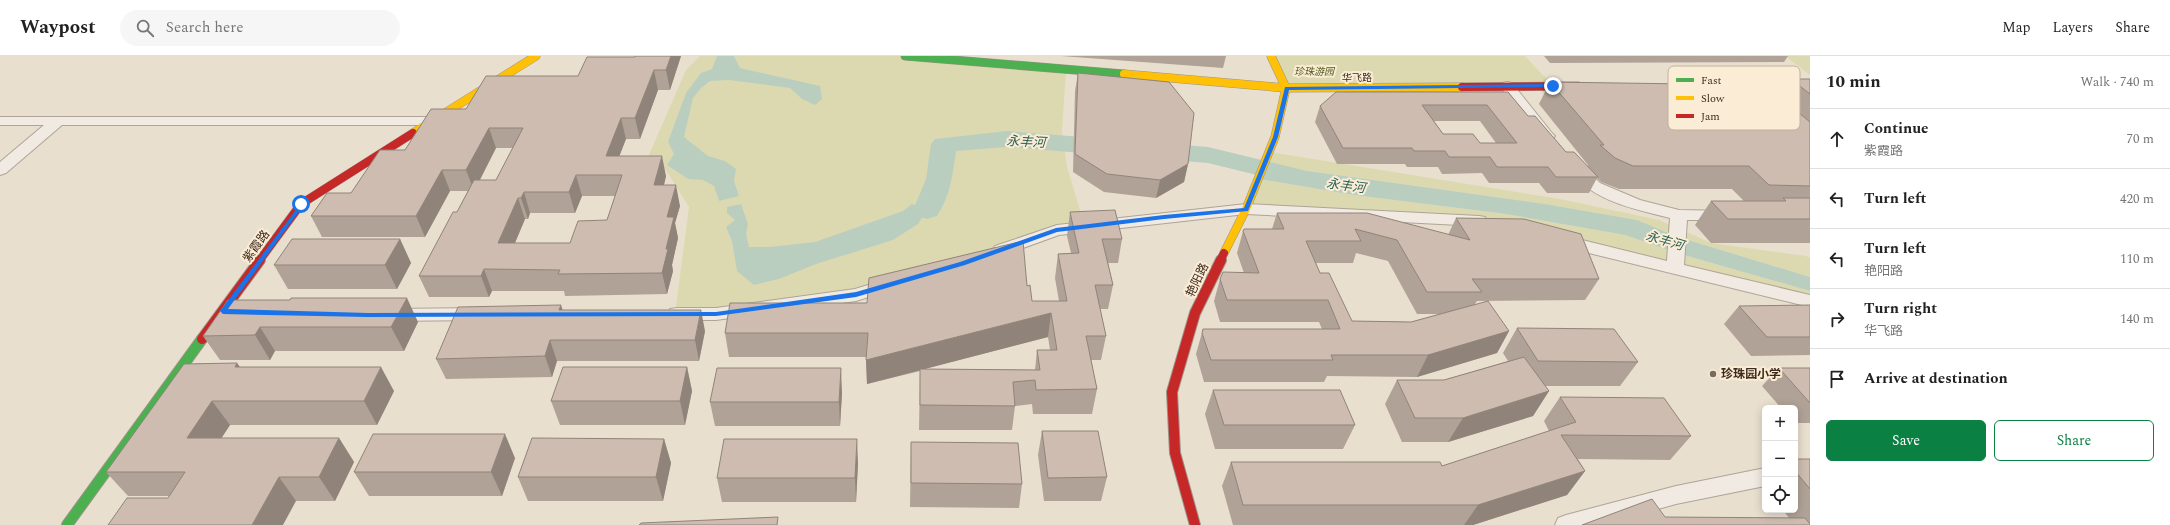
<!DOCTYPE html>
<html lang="en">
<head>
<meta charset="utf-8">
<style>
	:root { --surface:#fff; --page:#f6f6f6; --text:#222; --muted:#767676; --line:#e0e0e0; --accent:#0b8043 }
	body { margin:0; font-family:Spectral,"Noto Sans SC",serif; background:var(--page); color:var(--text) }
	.controls { position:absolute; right:12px; bottom:12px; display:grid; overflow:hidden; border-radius:6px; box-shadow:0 2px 10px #0003 }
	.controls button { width:36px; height:36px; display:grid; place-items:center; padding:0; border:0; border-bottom:1px solid var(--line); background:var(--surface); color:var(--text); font:20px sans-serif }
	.stop { position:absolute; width:12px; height:12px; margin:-9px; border:3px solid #1a73e8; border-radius:50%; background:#fff }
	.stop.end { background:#1a73e8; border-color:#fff; box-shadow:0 1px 4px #0008 }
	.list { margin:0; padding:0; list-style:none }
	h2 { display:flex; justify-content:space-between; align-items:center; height:52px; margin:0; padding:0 16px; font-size:17px }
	h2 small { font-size:13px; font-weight:400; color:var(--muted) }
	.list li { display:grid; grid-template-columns:26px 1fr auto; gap:12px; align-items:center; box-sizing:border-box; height:60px; padding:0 16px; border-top:1px solid var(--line) }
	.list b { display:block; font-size:15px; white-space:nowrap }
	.list p { margin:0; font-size:13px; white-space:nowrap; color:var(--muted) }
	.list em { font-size:13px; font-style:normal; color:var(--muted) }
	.actions { display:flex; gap:8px; padding:12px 16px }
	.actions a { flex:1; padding:9px 0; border:1px solid var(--accent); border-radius:6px; text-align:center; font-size:14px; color:var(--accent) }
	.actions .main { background:var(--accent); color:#fff }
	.icon { flex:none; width:22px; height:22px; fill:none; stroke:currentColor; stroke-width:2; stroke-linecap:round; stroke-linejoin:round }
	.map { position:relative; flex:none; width:1810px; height:469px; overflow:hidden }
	header { display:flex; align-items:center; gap:24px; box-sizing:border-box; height:56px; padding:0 20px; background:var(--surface); border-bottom:1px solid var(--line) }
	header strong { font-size:19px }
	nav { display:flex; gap:22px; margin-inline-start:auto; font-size:14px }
	.search { width:280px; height:36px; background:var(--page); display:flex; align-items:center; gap:10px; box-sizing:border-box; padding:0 14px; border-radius:22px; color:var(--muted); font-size:15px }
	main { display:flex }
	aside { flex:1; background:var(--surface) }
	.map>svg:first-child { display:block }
	.green { fill:#dcd9b0 }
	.water { fill:#bacec0 }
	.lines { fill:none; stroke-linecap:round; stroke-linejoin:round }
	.river { fill:#bacec0; fill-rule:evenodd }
	.street-casing { stroke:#aea497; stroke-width:2 }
	.fast-far1-casing { stroke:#9e9388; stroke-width:9 }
	.fast-casing { stroke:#9e9388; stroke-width:12 }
	.slow-casing { stroke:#9e9388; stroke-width:9 }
	.jam-far1-casing { stroke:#9e9388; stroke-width:9 }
	.jam-casing { stroke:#9e9388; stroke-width:12 }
	.street { fill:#f0eae2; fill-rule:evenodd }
	.fast-far1 { stroke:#4caf50; stroke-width:8 }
	.fast { stroke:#4caf50; stroke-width:10 }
	.slow { stroke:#ffc107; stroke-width:8 }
	.jam-far1 { stroke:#c62828; stroke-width:8 }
	.jam { stroke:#c62828; stroke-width:10 }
	.wall { fill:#b0a296; fill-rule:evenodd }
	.shaded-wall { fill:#90847a }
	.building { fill:#cdbcaf; stroke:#90847a; fill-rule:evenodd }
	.route { fill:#1a73e8 }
	.poi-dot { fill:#7a6a5b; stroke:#faecd5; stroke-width:1.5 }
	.labels { text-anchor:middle; stroke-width:4; stroke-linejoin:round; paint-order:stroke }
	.far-park-label { font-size:10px; font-style:italic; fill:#545e21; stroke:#faecd5 }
	.far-street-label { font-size:10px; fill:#3f2b1d; stroke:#faecd5 }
	.street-label { font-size:12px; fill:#3f2b1d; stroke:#faecd5 }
	.poi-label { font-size:12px; font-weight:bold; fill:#3f2b1d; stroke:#faecd5; text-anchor:start }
	.water-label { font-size:13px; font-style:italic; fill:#2b6159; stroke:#faecd5 }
	.key { fill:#faecd5; stroke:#c2b29e; stroke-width:1 }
	.key-label { font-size:11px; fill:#3f2b1d }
</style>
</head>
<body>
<header>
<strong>Waypost</strong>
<div class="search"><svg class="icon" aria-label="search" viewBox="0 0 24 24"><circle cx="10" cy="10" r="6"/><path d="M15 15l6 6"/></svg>Search here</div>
<nav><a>Map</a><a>Layers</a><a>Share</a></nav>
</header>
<main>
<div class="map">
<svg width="1810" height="469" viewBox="0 0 1810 469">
	<rect width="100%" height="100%" fill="#e9dfcf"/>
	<path class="green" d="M700,0H912L1066,14L1062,75L1067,111L1085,171L856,239L675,258L689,151L664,111L648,101L686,14Z
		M1271,0H1525L1553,30L1286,32Z
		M1785,0H1810V19Z
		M1270,96L1560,143L1659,164L1711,187L1806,200L1810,202V221L1678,181L1637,164L1545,148L1264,109Z
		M1259,123L1354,139L1506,158L1625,179L1677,197L1810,235V245L1488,165L1246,153Z"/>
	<path class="water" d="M717,0H734L740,12L820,30L822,43L815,49L802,43L790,32L729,24L710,25L701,32L693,42L684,81L708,100L725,105L736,113L734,125L739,140L719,145L714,130L703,124L688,123L667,109L674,98L668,86L686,37L701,17L712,13Z
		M1264,109L1545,148L1637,164L1678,181L1810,221V235L1677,197L1625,179L1506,158L1354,139L1259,123Z
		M741,148L748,168L746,178L749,191H769L815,186L903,155L912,148L927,154L918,168L893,184L816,208L779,223L754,229L737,215L732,185L726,171L735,164L727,157V151Z"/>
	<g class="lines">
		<path class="river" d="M1007,75L1208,91L1303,114L1307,120L1303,126L1294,128L1208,107L1007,91L956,95C953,117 950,141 937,160L927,163L917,160L913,154L926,123L931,88L935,83Z"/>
		<g class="street-casing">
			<path id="street" d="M1507,26L1512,27L1552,77L1555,80L1552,83H1542L1502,33L1500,30L1502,27Z
				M0,61H435L440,62L442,65L440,68L435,69H62L6,117L0,119V106L44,69H0Z
				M1576,107L1582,109L1600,127L1640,144L1679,154L1731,155L1733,159L1731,163L1725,164H1687L1684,209L1810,239V251L1556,189L1553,185L1556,181L1562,179L1667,205L1670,162C1634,153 1591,145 1568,112L1570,109Z
				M1246,148L1479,160L1485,161L1487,165L1485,169L1479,170L1246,158L1059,179L1001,200L995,198L992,194L995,190L1057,169Z
				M891,222L897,224L900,228L897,232L856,245L716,264H677L670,263L668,258L670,253L677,252H716L855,233Z
				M480,252L487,253L489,258L487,263L480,264L389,265L382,264L380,259L382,254L389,253Z
				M1765,412V430L1676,448L1601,469H1555L1558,462L1566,459L1676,430Z"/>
		</g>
		<g class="fast-far1-casing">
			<path id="fast-far1" d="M905,0L1124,18
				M1703,29L1810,28"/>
		</g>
		<g class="fast-casing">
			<path id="fast" d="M67,469L202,283"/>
		</g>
		<g class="slow-casing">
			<path id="slow" d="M1124,18L1286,32L1462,31
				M413,77L536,0
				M1224,197L1246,153L1275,81L1286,32L1271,0"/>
		</g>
		<g class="jam-far1-casing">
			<path id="jam-far1" d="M1462,31L1578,30
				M259,205L301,148L413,77
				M1220,205L1224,197"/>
		</g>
		<g class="jam-casing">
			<path id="jam" d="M202,283L260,204
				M1195,469L1175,397L1172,336L1195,257L1221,204"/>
		</g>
		<use href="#street" class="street"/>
		<use href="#fast-far1" class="fast-far1"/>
		<use href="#fast" class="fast"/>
		<use href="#slow" class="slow"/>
		<use href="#jam-far1" class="jam-far1"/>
		<use href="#jam" class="jam"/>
	</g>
	<path class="wall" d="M681,0L670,34H658L640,83H626L619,100L666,120L664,129L680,150L675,167L678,182L672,209L673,215L667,238L565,240L564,235H492L489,241H429L419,220L457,156L468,135H450L425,181H322L311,160L351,137L405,94L466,53L578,20L635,1ZM496,92H513L496,124H480ZM582,140H615L607,164L570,187H515L525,163H528L530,157H575Z
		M1061,0H1226L1223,12Z
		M1544,0H1788L1784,6L1550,7Z
		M1078,17L1188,108L1184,126L1156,142L1104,136L1073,116L1075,35Z
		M1791,23H1810V187H1711L1695,169L1711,145H1744L1732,133H1619L1601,126L1597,122L1589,137H1547L1539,127H1489L1482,117L1442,118L1438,111H1407L1405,108H1337L1315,66L1320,50L1508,36L1528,60L1566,96L1588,110V109L1539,48L1550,26L1776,45ZM1434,65H1480L1496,87H1480L1443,78Z
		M1070,156L1122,183L1118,207H1108L1113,229L1108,253H1100L1106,280L1101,304H1091L1097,333L1092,358H1033L1032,348L1015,350L1012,374H919L920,315L867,328L866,301H729L725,277L867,247L1027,230L1032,245H1059L1055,222L1058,198L1071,197L1067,180ZM1048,281L1050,294H1037L1035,314L924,313Z
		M1277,157L1448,179L1456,162L1599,223L1585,244L1477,245L1475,248L1509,275L1497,297L1417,321L1327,320L1324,326H1204L1196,298L1203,273H1322L1319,266H1220L1214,245L1220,223L1244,217L1237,197L1243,175L1272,173ZM1356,197L1388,205L1417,258H1440L1411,266L1352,265L1320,217L1316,207H1353Z
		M400,183L411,207L397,233H288L274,209Z
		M228,244L418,266L404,295H275L270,304H220L203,280Z
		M1810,249V299L1751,300L1724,268L1739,250Z
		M563,254L705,275L699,305H557L552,321L446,323L436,303Z
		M1517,272L1638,306L1620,330H1545L1549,335L1533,360L1448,386H1402L1385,348L1397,324H1444L1508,305L1503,297Z
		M237,307L240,311L394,335L377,369H230L221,382H339L354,406L335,445H296L168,442L169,440H128L106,416Z
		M687,311L692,335L685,369H560L551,345Z
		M1779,312H1810V367H1795V352H1781L1762,330Z
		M1213,334L1355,369L1343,393H1215L1205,358Z
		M842,337L840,370H715L710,346Z
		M1560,341L1691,380L1670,404L1578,403L1585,415L1567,439L1473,469H1233L1222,430L1231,406L1442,410L1549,375L1544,365Z
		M1042,375L1107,421L1101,445H1044L1038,399Z
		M664,383L671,407L663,445H528L518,421Z
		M911,386L1022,428L1019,452L910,451Z
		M515,402L502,440H369L354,416Z
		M1795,403H1810V469L1665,461L1789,462L1783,454H1795Z
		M858,407L856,446H722L717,422Z"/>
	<path class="shaded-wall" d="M671,0H681L670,34L666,14Z
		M654,14L658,34L640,83L635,62Z
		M621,62L626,83L612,119L606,100Z
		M489,72L496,92L474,135L466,114Z
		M662,100L666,120L659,150L654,129Z
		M1188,108L1184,126L1156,142L1160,124Z
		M442,114L450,135L425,181L416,160Z
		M576,119L582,140L575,157L569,136Z
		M676,129L680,150L675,167L678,182L672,209L673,215L667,238L662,217L666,193L667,161Z
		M524,136L530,157L528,163L521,142Z
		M518,142L525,163L506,208L498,187Z
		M400,183L411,207L397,233L385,209Z
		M484,213L492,235L489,241L481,220Z
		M407,242L418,266L404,295L391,271Z
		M561,249L568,270L559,254Z
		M701,254L705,275L699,305L695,284Z
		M1051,257L1048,281L867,328L866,304Z
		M260,271L275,295L270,304L255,279Z
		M1509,275L1497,297L1417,321L1428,299Z
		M550,284L557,305L552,321L545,300Z
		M237,307L253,331L235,311Z
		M381,311L394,335L377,369L364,345Z
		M687,311L692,335L685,369L680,345Z
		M841,312L842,337L840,370L839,346Z
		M1549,335L1533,360L1448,386L1463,362Z
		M212,345L230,369L206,406L187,382Z
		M505,378L515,402L502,440L491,416Z
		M339,382L354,406L335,445L319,421Z
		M664,383L671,407L663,445L656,421Z
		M857,383L858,407L856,446L855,422Z
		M1585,415L1567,439L1473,469H1464L1478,449Z
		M279,421L296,445L283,469H252Z"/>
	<path class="building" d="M635,0H671L666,14H654L635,62H621L606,100H662L654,129H676L667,161H674L666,193H668L662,217L558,218L560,214L484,213L481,220H419L453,156H457L474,124H496L523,72H489L466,114H442L416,160H311L327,137H351L380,94H405L431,53H466L486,20H578L587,1H635ZM576,119H622L607,164L578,165L570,187H498L518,142H521L524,136H569Z
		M1078,17L1169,26L1194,57L1188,108L1160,124L1107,118L1075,98Z
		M1791,23H1810V38Z
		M1550,26L1757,29L1779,48H1788L1810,66V130L1769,129L1749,110H1633L1615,102L1600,89H1604Z
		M1336,36H1508L1528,60H1535L1566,96H1574L1598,121H1556L1548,111H1497L1490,101H1449L1445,95H1414L1412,92H1343L1320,50ZM1422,49H1487L1517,87H1480L1473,78H1443Z
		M1783,142H1810V163H1728L1711,145H1786Z
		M1115,154L1122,183H1102L1113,229H1095L1106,280H1086L1097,333L1036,334L1035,324L1013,326L1015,350L920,349V313L1040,314L1037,294H1057L1051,257L866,304L868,277H725L730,247H867L869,222L1023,185L1027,230L1030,229L1032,245H1067L1058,198L1079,197L1070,156Z
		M1277,157H1367L1470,184L1456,162L1524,163L1581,178L1599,223H1472L1482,236H1427L1397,184L1355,173L1361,185H1306L1320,217H1329L1352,265L1411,266L1488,245L1509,275L1428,299H1331L1333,304H1211L1202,277L1203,273H1340L1328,244H1227L1220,223L1223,216L1259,217L1243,175L1244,173H1284Z
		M292,183H400L385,209H274Z
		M291,242H407L391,271H260L255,279L203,280L228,244H290Z
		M561,249L559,254H701L695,284H550L545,300L436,303L458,251Z
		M1810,249V281H1767L1739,250Z
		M1517,272L1614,273L1638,306L1538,305Z
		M1524,301L1549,335L1463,362H1415L1397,324H1444Z
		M237,307L235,311H381L364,345H212L187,382H339L319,421H279L252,469H108L127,442H168L185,416H106L184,308Z
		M563,311H687L680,345H551Z
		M717,312H841L839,346H710Z
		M1779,312H1810V347Z
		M1213,334H1340L1355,369H1224Z
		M1560,341L1664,342L1691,380L1561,379L1585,415L1478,449H1243L1231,406H1440L1442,410L1576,366Z
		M1042,375H1098L1107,421L1048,422Z
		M373,378H505L491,416H354Z
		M532,382L664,383L656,421H518Z
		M724,383H857L855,422H717Z
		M911,386L1018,387L1022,428L911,427Z
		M1795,403H1810V433L1795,415Z
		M1652,443L1665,461L1805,462L1810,468V469H1582Z
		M778,461L777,469H639L641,467Z"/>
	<path class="route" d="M1553,28L1555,31L1289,34L1278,81L1248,155L1164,163L1057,176L965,209L856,241L716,260L368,261L223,258L220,255L301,147L303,150L228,253L368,257L716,256L856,236L960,206L1056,172L1164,159L1244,152L1273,81L1285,31Z"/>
	<circle class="poi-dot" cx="1713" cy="318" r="4"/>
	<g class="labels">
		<g class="far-park-label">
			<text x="1314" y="19">珍珠游园</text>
		</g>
		<g class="far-street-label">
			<text x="1357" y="25">华飞路</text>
		</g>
		<g class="street-label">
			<text transform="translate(256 190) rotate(-54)" y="4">紫霞路</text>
			<text transform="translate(1197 224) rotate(-64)" y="4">艳阳路</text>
		</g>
		<g class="poi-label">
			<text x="1721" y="322">珍珠园小学</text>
		</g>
		<g class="water-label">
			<text transform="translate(1026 85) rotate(3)" y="5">永丰河</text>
			<text transform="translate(1346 129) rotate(8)" y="5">永丰河</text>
			<text transform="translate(1665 184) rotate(16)" y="5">永丰河</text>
		</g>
	</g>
	<rect x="1668" y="10" width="132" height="64" rx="6" class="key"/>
	<rect x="1676" y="22" width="18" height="4" fill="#4caf50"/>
	<rect x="1676" y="40" width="18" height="4" fill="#ffc107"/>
	<rect x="1676" y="58" width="18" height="4" fill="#c62828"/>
	<g class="key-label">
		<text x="1701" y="28">Fast</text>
		<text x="1701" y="46">Slow</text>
		<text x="1701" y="64">Jam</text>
	</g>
</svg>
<div class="controls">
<button>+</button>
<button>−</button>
<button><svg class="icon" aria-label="locate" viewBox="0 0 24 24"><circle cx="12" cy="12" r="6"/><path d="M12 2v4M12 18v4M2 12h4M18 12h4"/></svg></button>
</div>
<div class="stop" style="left:301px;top:148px"></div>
<div class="stop end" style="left:1553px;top:30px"></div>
</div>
<aside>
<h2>10 min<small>Walk · 740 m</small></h2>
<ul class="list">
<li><svg class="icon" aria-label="ahead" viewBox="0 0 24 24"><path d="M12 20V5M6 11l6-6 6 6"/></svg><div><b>Continue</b><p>紫霞路</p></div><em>70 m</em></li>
<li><svg class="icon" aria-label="left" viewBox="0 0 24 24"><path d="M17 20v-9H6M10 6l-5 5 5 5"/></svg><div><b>Turn left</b></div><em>420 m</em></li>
<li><svg class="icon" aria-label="left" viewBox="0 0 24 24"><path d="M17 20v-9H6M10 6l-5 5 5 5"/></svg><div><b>Turn left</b><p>艳阳路</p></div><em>110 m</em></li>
<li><svg class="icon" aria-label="right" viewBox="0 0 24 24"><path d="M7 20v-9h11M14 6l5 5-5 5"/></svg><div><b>Turn right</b><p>华飞路</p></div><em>140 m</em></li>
<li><svg class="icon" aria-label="arrive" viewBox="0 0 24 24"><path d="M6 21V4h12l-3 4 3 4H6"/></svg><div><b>Arrive at destination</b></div></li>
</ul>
<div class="actions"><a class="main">Save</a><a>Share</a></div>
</aside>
</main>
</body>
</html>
